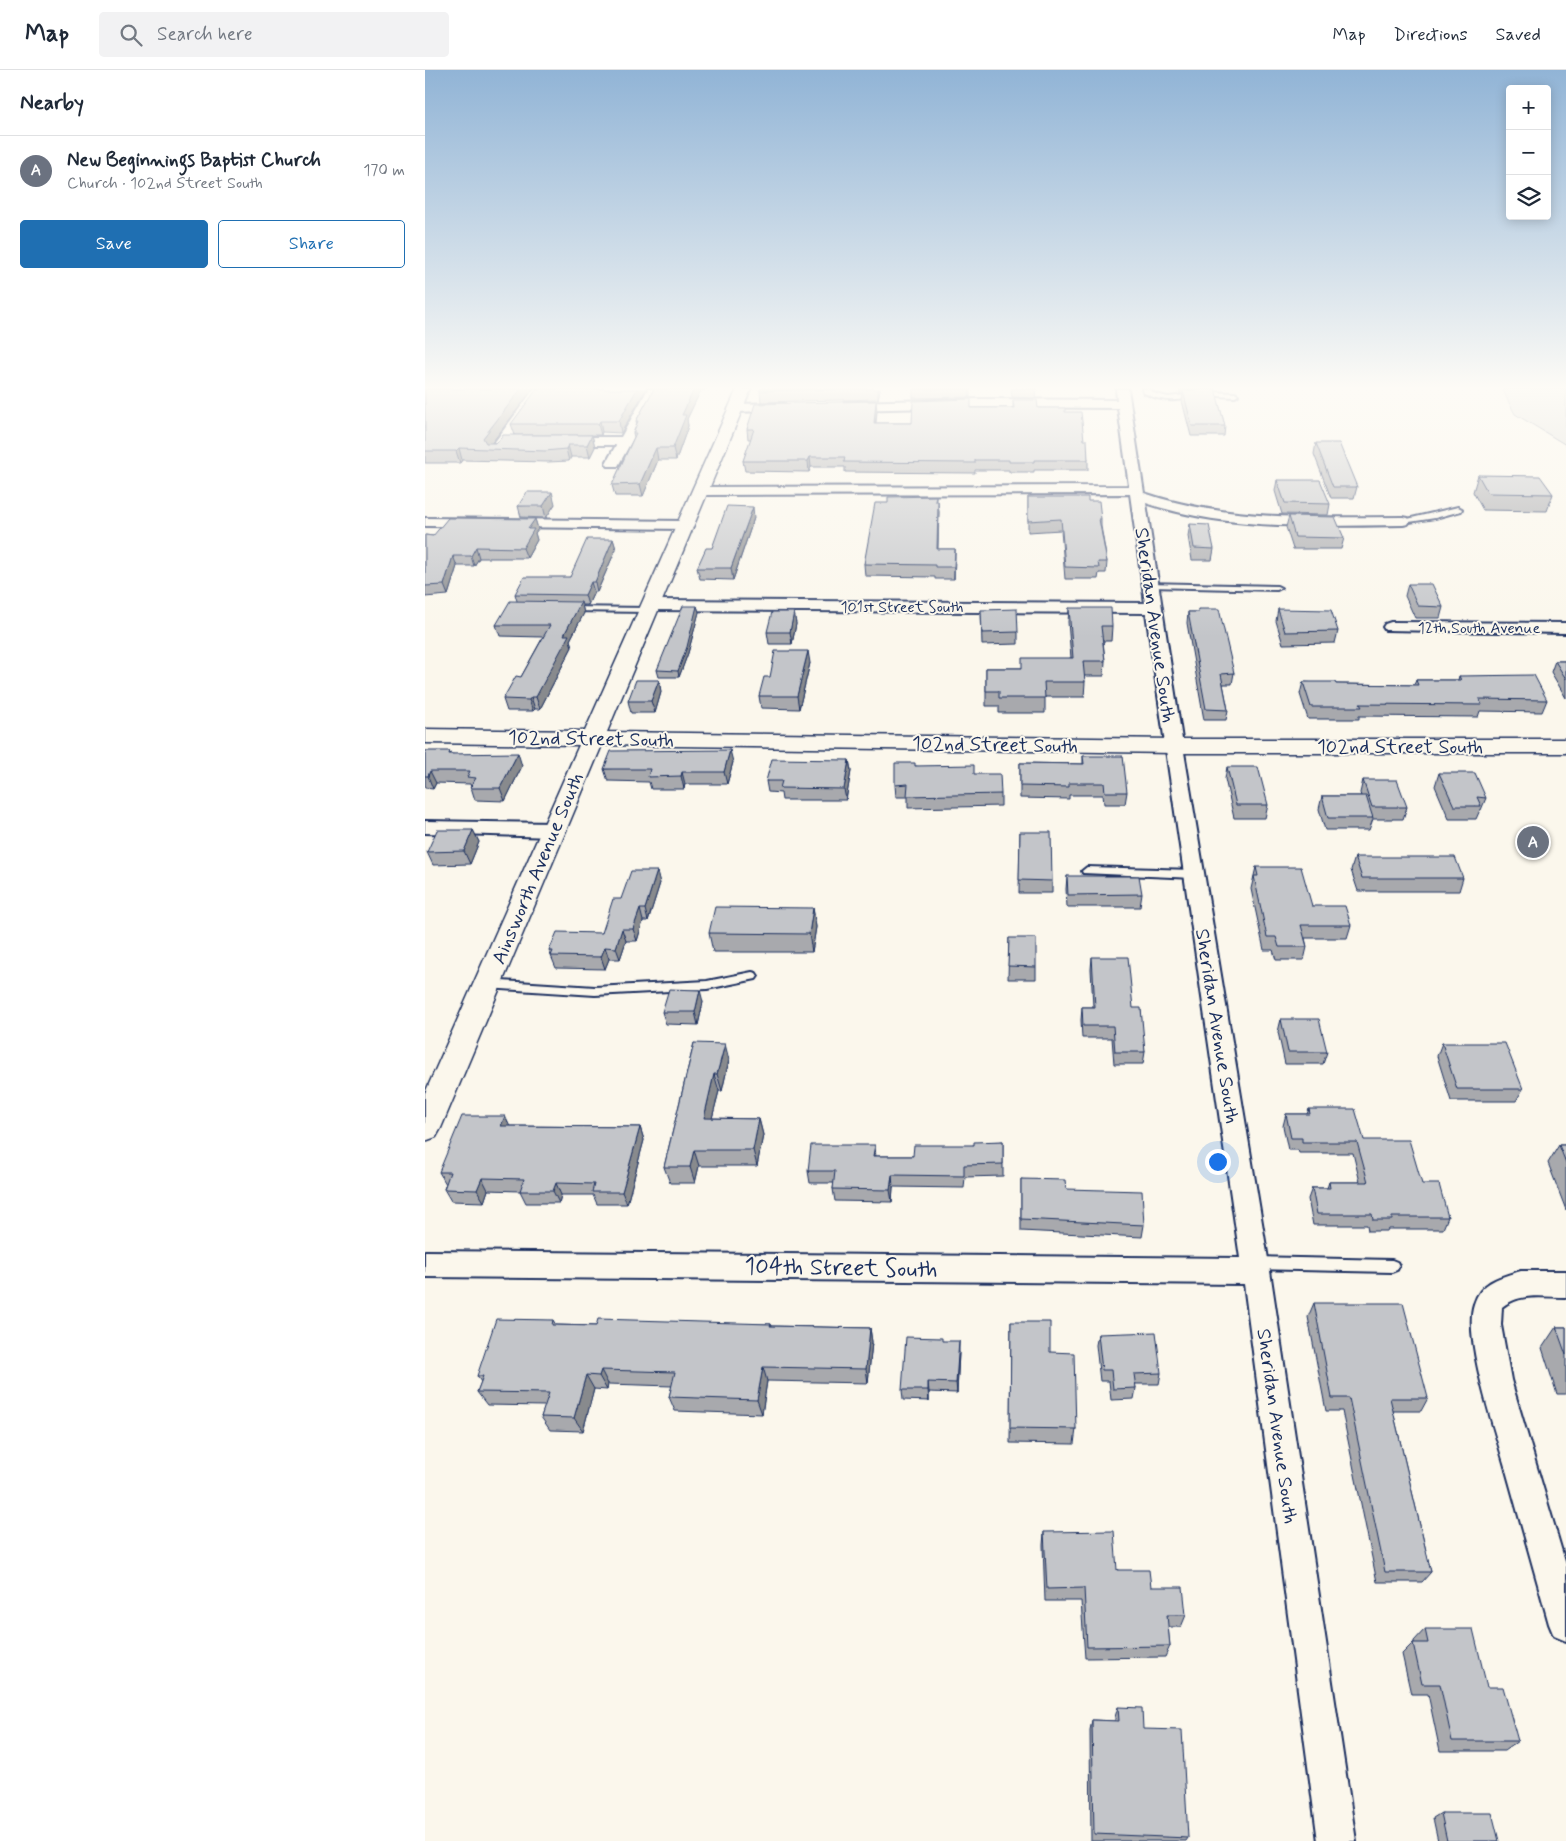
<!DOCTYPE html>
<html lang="en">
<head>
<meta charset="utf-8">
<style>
	:root { --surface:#fff; --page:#f2f2f3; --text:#1f2937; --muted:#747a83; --line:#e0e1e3; --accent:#1f6fb2 }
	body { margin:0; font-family:Mynerve,sans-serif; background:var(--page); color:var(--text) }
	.controls { position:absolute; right:15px; top:15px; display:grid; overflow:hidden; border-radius:5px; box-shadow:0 2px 12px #0003 }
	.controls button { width:45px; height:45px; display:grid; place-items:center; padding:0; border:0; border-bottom:1px solid var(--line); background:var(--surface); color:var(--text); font:25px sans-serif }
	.you { position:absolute; left:792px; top:1091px; width:18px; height:18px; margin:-12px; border:4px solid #fff; border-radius:50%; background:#1a73e8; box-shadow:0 0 0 8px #1a73e833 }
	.badge { display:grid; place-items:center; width:32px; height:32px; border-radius:50%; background:var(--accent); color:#fff; font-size:16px; font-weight:700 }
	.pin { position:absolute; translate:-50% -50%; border:2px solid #fff; box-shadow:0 1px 5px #0006 }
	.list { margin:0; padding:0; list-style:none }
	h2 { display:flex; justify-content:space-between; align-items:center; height:65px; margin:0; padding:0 20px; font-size:21px }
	h2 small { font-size:16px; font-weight:400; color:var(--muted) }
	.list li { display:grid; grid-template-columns:32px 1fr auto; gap:15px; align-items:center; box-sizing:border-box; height:70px; padding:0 20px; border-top:1px solid var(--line) }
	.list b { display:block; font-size:19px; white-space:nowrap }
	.list p { margin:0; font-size:16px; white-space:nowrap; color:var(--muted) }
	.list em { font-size:16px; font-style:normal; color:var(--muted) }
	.actions { display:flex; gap:10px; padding:15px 20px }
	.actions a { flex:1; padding:11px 0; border:1px solid var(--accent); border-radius:5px; text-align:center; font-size:18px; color:var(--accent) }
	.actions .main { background:var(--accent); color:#fff }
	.icon { flex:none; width:28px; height:28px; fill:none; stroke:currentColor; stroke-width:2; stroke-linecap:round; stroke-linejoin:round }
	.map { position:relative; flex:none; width:1141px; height:1771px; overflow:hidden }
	header { display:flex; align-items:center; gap:30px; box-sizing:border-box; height:70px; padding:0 25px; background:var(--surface); border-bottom:1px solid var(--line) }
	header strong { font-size:24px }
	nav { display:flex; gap:28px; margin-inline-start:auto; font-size:18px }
	.search { width:350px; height:45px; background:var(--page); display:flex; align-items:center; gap:12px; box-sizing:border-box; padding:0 18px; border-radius:5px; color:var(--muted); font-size:19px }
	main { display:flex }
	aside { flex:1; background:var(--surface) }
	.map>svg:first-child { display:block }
	.green { fill:#dadad7; stroke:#7a849a }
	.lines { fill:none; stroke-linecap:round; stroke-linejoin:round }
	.lane-casing { stroke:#1b2f5e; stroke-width:4 }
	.street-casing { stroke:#1b2f5e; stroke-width:4 }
	.secondary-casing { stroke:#1b2f5e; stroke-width:3 }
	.lane { fill:#fbf7ec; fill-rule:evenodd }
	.street { fill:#fbf7ec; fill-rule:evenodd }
	.secondary { fill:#fbf7ec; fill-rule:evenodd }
	.wall { fill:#a8a9ad; stroke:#1b2f5e }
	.shaded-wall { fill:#888a8d; stroke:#1b2f5e }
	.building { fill:#c3c5c9; stroke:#1b2f5e }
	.labels { text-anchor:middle; stroke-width:4; stroke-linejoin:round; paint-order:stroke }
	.far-street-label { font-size:16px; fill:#1b2f5e; stroke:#fbf7ec }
	.street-label { font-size:20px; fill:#1b2f5e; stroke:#fbf7ec }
	.near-street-label { font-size:24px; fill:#1b2f5e; stroke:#fbf7ec }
</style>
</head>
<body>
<header>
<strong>Map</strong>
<div class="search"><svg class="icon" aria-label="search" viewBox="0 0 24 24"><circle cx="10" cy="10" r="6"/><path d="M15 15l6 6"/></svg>Search here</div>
<nav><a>Map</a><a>Directions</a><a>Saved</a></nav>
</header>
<main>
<aside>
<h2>Nearby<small></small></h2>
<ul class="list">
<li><span class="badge" style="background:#6b7280">A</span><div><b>New Beginnings Baptist Church</b><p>Church · 102nd Street South</p></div><em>170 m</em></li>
</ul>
<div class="actions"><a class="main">Save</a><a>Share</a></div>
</aside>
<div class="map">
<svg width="1141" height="1771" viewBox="0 0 1141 1771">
	<rect width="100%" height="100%" fill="#fbf7ec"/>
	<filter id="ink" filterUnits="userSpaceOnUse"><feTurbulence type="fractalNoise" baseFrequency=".02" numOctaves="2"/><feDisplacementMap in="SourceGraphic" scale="10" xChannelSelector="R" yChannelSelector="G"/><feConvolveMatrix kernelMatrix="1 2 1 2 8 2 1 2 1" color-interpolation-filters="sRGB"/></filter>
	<g filter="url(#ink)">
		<path class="green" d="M1077,319H1141V375L1090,344Z"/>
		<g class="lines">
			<g class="lane-casing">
				<path id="lane" d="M717,319H723L731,324L743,327L786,322L810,323L813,325L810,327C801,327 791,325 782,326C756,329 744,335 719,323Z
					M1033,437L1037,439L1036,441L1010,448L978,453L974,451Z
					M722,513L852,516L856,518L852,520L725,517H722Z
					M140,537L224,538L228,540L224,542L143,541L139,539Z
					M662,797L769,800L774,804L769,808L658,803L657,801Z
					M327,902L331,903L333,906L331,909L282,919L170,925L62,918L58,917L56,914L58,911L62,910L170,917L282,911Z
					M830,1187L967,1190L972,1192L974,1196L972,1200L967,1202L830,1199L825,1197L823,1193L825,1189Z"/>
			</g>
			<g class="street-casing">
				<path id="street" d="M109,319H121L75,384H65L63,381Z
					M223,319H235L193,396H183L181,393L191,375H139L132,371L139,367H196Z
					M691,319H703L719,423C805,452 889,447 978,447L983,448L985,451L983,454L978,455C892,456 804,461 721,433L758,676L845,1201L931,1771H893L819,1214L0,1207V1181L815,1188L721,543L226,540L220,538L218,535L220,532L226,530L720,533L705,424L276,425L269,421L276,417L704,416L693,338L555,337L420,340L414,336L420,332L555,329L692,330Z
					M358,333L364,337L362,340L311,342L305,338L311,334Z
					M0,448L261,451L266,452L268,455L266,458L261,459L0,456Z
					M966,552L1141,553V563L960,560L958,557L960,554Z
					M0,751L129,753L136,755L139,760L136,765L129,767L0,763Z
					M1096,1201H1141V1227C1118,1227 1095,1222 1077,1237L1076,1255L1086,1310L1141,1495V1571L1129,1566L1124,1554C1109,1500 1094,1447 1079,1393C1069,1358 1038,1266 1049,1234C1056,1211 1076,1207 1096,1201Z"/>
			</g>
			<g class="secondary-casing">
				<path id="secondary" d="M312,319H326L182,662L749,669H1141V683H749L177,675L16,1058L11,1067L0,1071V1023L154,675L0,673V659L160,661Z"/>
			</g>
			<use href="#lane" class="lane"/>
			<use href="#street" class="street"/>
			<use href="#secondary" class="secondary"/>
		</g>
		<path class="wall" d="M108,319L66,373L167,365L170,377L165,387H146L144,391L123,392L37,390L35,393H0V320Z
			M221,319L196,363L177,362L176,365H90L86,354Z
			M229,319H281L280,320H276L262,349L263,356L251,390H233L218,426H190L187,415L209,367L208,363L212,355L211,351Z
			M335,319H455L453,329L336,332L335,321Z
			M488,319H545V327L488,328Z
			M586,319H611L610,328L587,327Z
			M754,319H790L800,356L799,366H766L757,331L758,323L755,324Z
			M588,330L613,338L640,342L659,370L663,390V400H609V402H584V400H550V403L420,402V397H386L384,402L320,401L318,391L326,369H323L322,359L452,341L451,353H487L546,338H588Z
			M891,373L932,417L929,428H906L889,384Z
			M1053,405L1128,424L1122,441L1058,440L1048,422Z
			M852,410L905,434L903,445L857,444L850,421Z
			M511,426V431L514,442L513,479H530L529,509H510V507L440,506L439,494L463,433Z
			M603,427L663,431L676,449V456L682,492L681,503H674L673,509H640L636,460L603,462Z
			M130,434L121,448L96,447L93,436Z
			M864,446L919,468L916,479H868L861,457Z
			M329,448L308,510L275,509L272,498L287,478Z
			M110,449L113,459L110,463L112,470L102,488H54L49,496H32L23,525L0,527V465L8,466Z
			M765,454L789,479L787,490H767L763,466Z
			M188,469L191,479L172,522H169L163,535H157L159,543L145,570L147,577L115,639H110L108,641H82L78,629L96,607L118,567L75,566L71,555L92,531L90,524L145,507Z
			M983,514L1018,537L1015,548H990L980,526Z
			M272,536L274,542L263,583L254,607H234L232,600Z
			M644,538L687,556L686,571H678L680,591L679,606H659L660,612L659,627H620V643H574V636H561V598H597L646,588L643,552Z
			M773,539L809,603L807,614H798L803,640L801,650H779L762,553L763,542H773Z
			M853,539L913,561L910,573L858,574L851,551Z
			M556,540L593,562V574L557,575Z
			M369,542L371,554L367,574H344L342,562Z
			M1130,591H1141V628L1126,602Z
			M385,593L374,639L336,638L334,626L345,607Z
			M1034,606L1122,630L1117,642L1055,641L1053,647L934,646V649H883L875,624L878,612L911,614L989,615L991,610H1033Z
			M234,610L236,622L230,643H206L203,631Z
			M0,681L27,684L97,696L80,731L50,730L45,714L11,713L8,719L0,718Z
			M658,686L702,722L700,734H679L678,725H644V729L595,728V693L658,694Z
			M424,690L426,701L421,730H357L356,723L343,722L341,711Z
			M308,692L302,714H260L259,719H226L224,712L183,711L179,699Z
			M490,696L549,704L576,724V736L483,738V727H471L470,715Z
			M802,697L843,735L840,748H809L800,709Z
			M1014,703L1061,728L1056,740H1055L1051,749H1024L1010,716Z
			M938,710L982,737L978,749H948L944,760H900L894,739L897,726H936L935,723Z
			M48,760L54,772L45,794L8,795L2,782Z
			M595,762L627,811V823H594Z
			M930,787L1038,808L1034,821H933L926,800Z
			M831,797L887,836L926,855L922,868H880L882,877L879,890H851L848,880H839L826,819Z
			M642,806L717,824L715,837H642L641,819Z
			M235,813L223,851H218L212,871H201L195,889H184L180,899L131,898L124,881L177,863L196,829Z
			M388,838L391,857L387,882H288L284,863Z
			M584,868L611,897V909H583Z
			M667,887L708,938L720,982L718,994H689L687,968H657L656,950L657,937H668L666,899Z
			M278,932L273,955L241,954L237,942Z
			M856,949L902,982L898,994H860L853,962Z
			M269,973L304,990L297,1021H294L287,1048L334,1049L338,1065L332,1096H274L270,1113H245L239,1097Z
			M1017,973L1098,1019L1091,1031H1026L1012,986Z
			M884,1039L939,1070L997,1114L1023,1147L1018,1159H963L962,1161H943L942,1155H888L883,1129L887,1118H902L904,1112H935L928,1083H874L873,1080H863L858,1056L861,1044H882Z
			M85,1056L215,1057L219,1070L202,1134H172L168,1125H136L134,1133H101L95,1121L63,1120L59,1132L26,1131L19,1119L21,1114L14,1102Z
			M578,1071V1106L540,1107L539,1118L468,1117L467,1132L410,1131L408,1119L409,1113H385L383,1101L451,1086H488L549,1075Z
			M1134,1075H1141V1140L1123,1093Z
			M596,1109L641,1119L719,1155L717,1167L596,1161Z
			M889,1233L1003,1328L996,1341H968L1006,1502L997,1512H952L917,1341H901L883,1247Z
			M128,1250L131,1255L171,1256L346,1254L347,1256L445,1258L447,1272L443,1313L342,1311L337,1344L250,1341L244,1327L247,1316L183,1314L182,1320L169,1319L158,1361L125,1360L116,1347L120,1336L62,1335L52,1322L56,1312L52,1306Z
			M586,1252L625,1282L651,1359L649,1374L585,1373Z
			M1131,1257H1141V1324H1132L1117,1278Z
			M673,1264L736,1303L734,1314H710L711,1318L709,1329L686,1330L684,1311H675L671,1275Z
			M518,1271L534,1282L532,1323L504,1322V1331L478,1330L477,1320Z
			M619,1462L726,1517L761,1545L756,1557H743L745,1576L740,1587L660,1588L656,1531H620L618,1475Z
			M1000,1559L1062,1617L1093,1671L1079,1681H1015L1003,1624H986L977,1584L988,1573H989V1571Z
			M693,1637L718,1659L763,1768L761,1771H666L665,1660L667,1650L690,1651V1647Z
			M1016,1743L1074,1771H1013L1008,1748Z"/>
		<path class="shaded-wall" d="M96,319H108L62,379L58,368Z
			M212,319H221L196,363L194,351Z
			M269,319H275L276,320L262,349L263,356L251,390L248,378L257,345Z
			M453,319H455L453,329Z
			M755,319H786L758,321V323L755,324Z
			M451,331L452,341L449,363V353Z
			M175,351L177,362L176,365L173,354Z
			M167,365L170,377L165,387L162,375Z
			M143,375L146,387L144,391L141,379Z
			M34,378L37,390L35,393L31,381Z
			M231,378L233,390L218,426L215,414Z
			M385,387L386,397L384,402L383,391Z
			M127,422L130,434L121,448L118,436Z
			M513,431L514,442L512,490V479Z
			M328,437L329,448L308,510L306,498Z
			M110,449L113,459L110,463L112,470L102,488L98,478L103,459Z
			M188,469L191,479L172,522L170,512Z
			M51,477L54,488L49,496L46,486Z
			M530,479V490L529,509V497Z
			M28,486L32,496L23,525L19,515Z
			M166,512L169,522L163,535L160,525Z
			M156,532L159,543L145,570L147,577L115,639L111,627L139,565Z
			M272,536L274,542L263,583L254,607L253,601Z
			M369,542L371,554L367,574L365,562Z
			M383,581L385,593L374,639L372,626Z
			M234,610L236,622L230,643L226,631Z
			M106,627L110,639L108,641L104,630Z
			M305,680L308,692L302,714L299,702Z
			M93,683L97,696L80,731L75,718Z
			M424,690L426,701L421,730L419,719Z
			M5,701L11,713L8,719L3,706Z
			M257,702L260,714L259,719L256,706Z
			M48,760L54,772L45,794L39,781Z
			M232,801L235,813L223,851L220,839Z
			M388,838L391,857L387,882L384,864Z
			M215,839L218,851L212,871L208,859Z
			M197,859L201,871L195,889L191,878Z
			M180,877L184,889L180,899L176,887Z
			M275,920L278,932L273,955L270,942Z
			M300,974L304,990L297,1021L292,1004Z
			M289,1004L294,1021L283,1064L279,1048Z
			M80,1046L86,1059L76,1056Z
			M334,1049L338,1065L332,1096L328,1080Z
			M215,1057L219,1070L202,1134L197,1122Z
			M450,1075L451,1088L448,1086Z
			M269,1080L274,1096L270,1113L265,1097Z
			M467,1105L468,1117L467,1132L465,1120Z
			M57,1108L63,1120L59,1132L52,1120Z
			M131,1113L136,1125L134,1133L128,1121Z
			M445,1258L447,1272L443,1313L441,1299Z
			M534,1271V1282L532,1323L531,1313Z
			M338,1297L342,1311L337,1344L332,1330Z
			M176,1300L183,1314L182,1320L174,1306Z
			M161,1305L169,1319L158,1361L149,1348Z
			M503,1312L504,1322V1331L503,1320Z"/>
		<path class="building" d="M1,319H96L58,368L61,373H72L78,365H167L162,375H143L141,379L120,381L34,378L31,381H0V320Z
			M112,319H212L194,351H175L173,354H86Z
			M229,319H269L257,345H261L248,378H231L215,414L187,415L211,363H208L213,351H211Z
			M335,319H425L335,321Z
			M778,319H790L800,356H767L758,321Z
			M546,329V338H589L588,330H612L613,338H640V342H656L659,370H662L663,390H609V392H584V390H550V393L419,392L420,387H385L383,391H318L329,359H322L330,334L451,331L449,353H487L488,331Z
			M891,373H914L932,417H908Z
			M1053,405L1115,406L1128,424L1063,423Z
			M852,410H895L905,434L860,433Z
			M102,422H127L118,436H93Z
			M511,426L510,431H513L512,479H530L529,497H510V495L439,494L450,433H463V427Z
			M603,427H663V431H674L676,449H674L682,492H673L674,498L640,497L636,449L603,451Z
			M302,436L328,437L306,498H272L281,478H287Z
			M864,446L910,447L919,468L870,467Z
			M23,448L110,449L103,459H109L98,478L51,477L46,486H28L19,515L0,516V465L8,466Z
			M765,454L784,455L789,479L769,478Z
			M162,469H188L170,512H166L160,525L90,524L99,507H145Z
			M983,514H1007L1018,537L993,536Z
			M85,531L156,532L139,565H144L111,627H106L104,630L78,629L91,606L96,607L125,555H71Z
			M258,536H272L262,577L253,601L232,600Z
			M644,538H686L687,556H676L680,591H658L660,612H619L620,628H574V621H561V598H597V588H648Z
			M592,539L593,562L557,563L556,540Z
			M773,539H794L809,603L796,604L803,640L781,639L763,542H774Z
			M853,539L906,540L913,561L860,562Z
			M347,542H369L365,562H342Z
			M350,581H383L372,626H334L339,607H345Z
			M1130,591H1141V609Z
			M1109,605L1122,630L1054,629L1057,635L935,634L937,637H886L878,612H910L911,614L993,615L991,610H1036L1034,606Z
			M211,610H234L226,631H203Z
			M305,680L299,702H257L256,706L223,707L225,699H179L186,681Z
			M0,681H25L24,684L93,683L75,718H45L51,708L42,707L45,701H5L3,706H0Z
			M658,686H698L702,722H680L679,713H644V717L595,716V693L659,694Z
			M347,689L424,690L419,719L355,718L357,711H341Z
			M470,693H490V696L549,695V704H575L576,724L482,726L483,714L470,715Z
			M802,697H833L843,735H811Z
			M1014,703H1050L1061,728L1052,727L1056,736H1029Z
			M938,710H972L982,737H947Z
			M897,726H941L948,748H903Z
			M12,760H48L39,781L2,782Z
			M595,762H626L627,811L594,810Z
			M930,787H1030L1038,808H937Z
			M831,797H876L887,836H920L926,855H876L882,877H854L851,867H842L829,806H833Z
			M206,801H232L220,839H215L208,859H197L191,878L180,877L176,887L126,886L128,881H124L132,862L177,863L188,829H196Z
			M642,806H714L717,824L643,825Z
			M290,837L388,838L384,864L284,863Z
			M584,868H611V897L583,896Z
			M667,887H703L708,938H716L720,982H690L688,956H658L657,937H670Z
			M244,919L275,920L270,942H237Z
			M856,949H894L902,982H863Z
			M269,973L300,974L292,1004H289L279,1048L334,1049L328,1080H269L265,1097H239Z
			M1017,973H1080L1098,1019H1032Z
			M884,1039H930L939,1070H984L997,1114H1014L1023,1147H967V1150H948L947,1144H892L887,1118H905L904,1112H943L932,1072H877V1068H866L861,1044H885Z
			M37,1046H80L76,1056L215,1057L197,1122H167L169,1114L131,1113L128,1121H95L99,1109L57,1108L52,1120L19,1119L25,1102H14Z
			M578,1071V1094L539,1095V1106L467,1105L465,1120L408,1119L410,1101H383L386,1075H450L448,1086H488L489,1075H549V1072Z
			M1134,1075H1141V1093Z
			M596,1109L640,1110L641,1119L717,1121L719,1155L596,1149Z
			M889,1233H978L1003,1328H965L1006,1502H960L924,1328H907Z
			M71,1249L128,1250L127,1255L171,1256L173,1249L346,1254L345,1256L445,1258L441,1299L338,1297L332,1330L244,1327L250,1302L176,1300L174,1306L161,1305L149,1348L116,1347L124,1323L52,1322L58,1306H52Z
			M586,1252H625V1282L649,1283L651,1359L585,1358Z
			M1131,1257H1141V1285Z
			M731,1262L736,1303L709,1304L711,1318L688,1319L686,1300H677L673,1264Z
			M481,1267L517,1268V1271H534L531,1313L503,1312V1320H477Z
			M689,1461L692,1500H724L726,1517H758L761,1545H742L745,1576L662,1577L659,1518L622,1519L619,1462Z
			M1000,1559H1048L1062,1617H1078L1093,1671H1027L1015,1614H997L988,1573H1003Z
			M693,1637L717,1638L718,1659L757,1660L763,1768L669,1764L667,1650L694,1651Z
			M1016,1743H1067L1074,1771H1022Z"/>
	</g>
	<linearGradient id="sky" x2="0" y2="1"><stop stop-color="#91b4d6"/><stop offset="0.56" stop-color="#fdfbf6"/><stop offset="1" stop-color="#fdfbf6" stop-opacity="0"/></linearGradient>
	<rect width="1141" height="567" fill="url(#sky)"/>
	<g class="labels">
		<g class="far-street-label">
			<text x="477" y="542">101st Street South</text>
			<text x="1054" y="563">12th South Avenue</text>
		</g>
		<g class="street-label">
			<text transform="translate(731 555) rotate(82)" y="7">Sheridan Avenue South</text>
			<text transform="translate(166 668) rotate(1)" y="7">102nd Street South</text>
			<text transform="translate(570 674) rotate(1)" y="7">102nd Street South</text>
			<text x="975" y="683">102nd Street South</text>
			<text transform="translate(112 798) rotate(-67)" y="7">Ainsworth Avenue South</text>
			<text transform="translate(793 956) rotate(81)" y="7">Sheridan Avenue South</text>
			<text transform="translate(853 1356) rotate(82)" y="7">Sheridan Avenue South</text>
		</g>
		<g class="near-street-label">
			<text transform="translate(416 1197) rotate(1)" y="8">104th Street South</text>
		</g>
	</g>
</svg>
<div class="controls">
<button>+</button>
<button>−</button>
<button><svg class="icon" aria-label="layers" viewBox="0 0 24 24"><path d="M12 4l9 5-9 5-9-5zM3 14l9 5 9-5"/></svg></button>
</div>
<div class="you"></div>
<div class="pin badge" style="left:1108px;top:772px;background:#6b7280">A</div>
</div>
</main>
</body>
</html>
